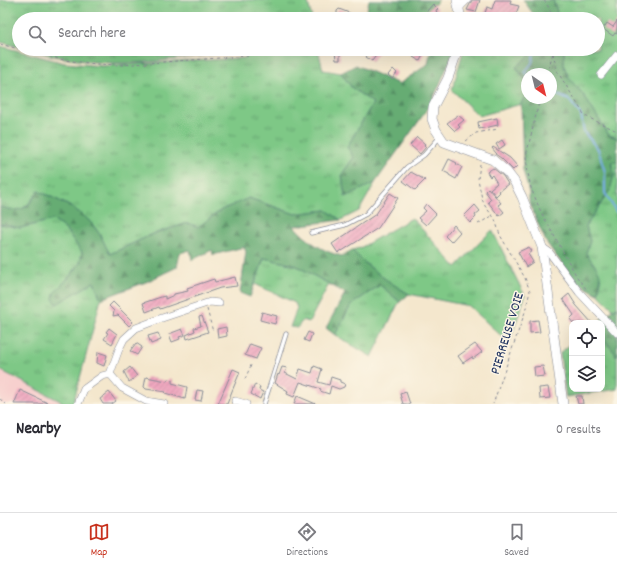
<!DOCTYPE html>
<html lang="en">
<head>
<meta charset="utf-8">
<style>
	:root { --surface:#fff; --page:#f7f7f7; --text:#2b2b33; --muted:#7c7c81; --line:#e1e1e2; --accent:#c8321e }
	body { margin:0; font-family:Dekko,sans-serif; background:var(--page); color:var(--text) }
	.controls { position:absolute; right:12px; bottom:12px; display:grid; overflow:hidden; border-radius:8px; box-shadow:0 4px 16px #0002 }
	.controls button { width:36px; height:36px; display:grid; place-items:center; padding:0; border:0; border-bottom:1px solid var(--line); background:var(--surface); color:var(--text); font:20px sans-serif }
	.compass { position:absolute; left:521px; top:68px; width:36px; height:36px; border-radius:50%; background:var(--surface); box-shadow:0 4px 16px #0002; rotate:145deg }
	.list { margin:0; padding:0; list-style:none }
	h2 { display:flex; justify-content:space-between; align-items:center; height:52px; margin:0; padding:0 16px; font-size:17px }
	h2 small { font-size:13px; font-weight:400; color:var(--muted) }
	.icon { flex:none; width:22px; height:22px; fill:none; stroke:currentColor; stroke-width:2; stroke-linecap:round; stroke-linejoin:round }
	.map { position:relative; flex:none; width:617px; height:404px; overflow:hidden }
	.search { position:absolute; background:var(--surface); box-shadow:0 4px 16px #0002; left:12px; right:12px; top:12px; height:44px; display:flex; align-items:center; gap:10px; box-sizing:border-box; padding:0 14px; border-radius:22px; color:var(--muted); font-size:15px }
	.sheet { height:108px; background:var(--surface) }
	nav { display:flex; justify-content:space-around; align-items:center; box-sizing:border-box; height:56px; border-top:1px solid var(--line); background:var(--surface); font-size:11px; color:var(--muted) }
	nav a { display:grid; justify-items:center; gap:2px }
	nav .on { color:var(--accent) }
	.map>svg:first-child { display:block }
	.built { fill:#f7d0ce }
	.grass { fill:url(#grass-tufts); stroke:#4c7c72 }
	.forest { fill:url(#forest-firs); stroke:#406e68; fill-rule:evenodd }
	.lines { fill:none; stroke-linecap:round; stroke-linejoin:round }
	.stream { stroke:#77ace4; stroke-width:2 }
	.building { fill:url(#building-hatch) }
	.service-casing { stroke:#888b96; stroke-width:5 }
	.minor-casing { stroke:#888b96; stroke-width:8 }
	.tertiary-casing { stroke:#888b96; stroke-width:10 }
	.path { stroke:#888b96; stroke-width:1; stroke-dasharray:3 3; stroke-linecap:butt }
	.service { stroke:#fff; stroke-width:3.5 }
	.minor { stroke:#fff; stroke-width:7 }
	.tertiary { stroke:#fff; stroke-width:9 }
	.labels { text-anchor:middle; stroke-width:3; stroke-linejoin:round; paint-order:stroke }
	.street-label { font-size:14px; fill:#1b2f5e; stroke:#fcf5e5 }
</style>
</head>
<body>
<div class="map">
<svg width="617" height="404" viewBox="0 0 617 404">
	<defs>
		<pattern id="grass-tufts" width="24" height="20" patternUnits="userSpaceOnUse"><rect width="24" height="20" fill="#7ec886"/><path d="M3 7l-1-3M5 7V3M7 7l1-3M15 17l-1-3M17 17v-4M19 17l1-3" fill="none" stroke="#66a371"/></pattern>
		<pattern id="forest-firs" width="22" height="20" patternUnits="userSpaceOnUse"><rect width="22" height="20" fill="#66ac73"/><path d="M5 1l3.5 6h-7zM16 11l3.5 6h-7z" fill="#538c62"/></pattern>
		<pattern id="building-hatch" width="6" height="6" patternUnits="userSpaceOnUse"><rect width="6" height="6" fill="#f0a8c0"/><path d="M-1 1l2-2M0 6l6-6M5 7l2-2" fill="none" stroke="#c2899f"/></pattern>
	</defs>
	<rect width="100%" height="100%" fill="#fcf5e5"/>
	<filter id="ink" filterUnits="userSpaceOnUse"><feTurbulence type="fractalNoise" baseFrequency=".025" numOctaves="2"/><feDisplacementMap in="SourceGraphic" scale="8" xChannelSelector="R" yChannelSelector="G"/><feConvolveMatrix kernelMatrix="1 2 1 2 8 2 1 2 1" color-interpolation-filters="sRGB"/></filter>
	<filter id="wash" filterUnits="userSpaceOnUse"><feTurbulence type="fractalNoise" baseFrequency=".012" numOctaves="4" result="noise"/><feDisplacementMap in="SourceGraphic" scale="16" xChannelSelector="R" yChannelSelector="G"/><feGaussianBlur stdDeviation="0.9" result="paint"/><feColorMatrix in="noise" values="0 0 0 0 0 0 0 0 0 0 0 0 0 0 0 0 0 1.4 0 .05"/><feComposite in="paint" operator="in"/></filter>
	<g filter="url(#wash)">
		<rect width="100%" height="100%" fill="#f4e7cd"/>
		<path class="built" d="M0,370L66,404H0Z"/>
		<path class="grass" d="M0,0H310L308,2L312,19H19V47L0,42Z
			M553,0H617V138L609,135L582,93L573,83L569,78L564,66V49H598V19H558L556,8Z
			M0,46L64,63L102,66L245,58L247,53C207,53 167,62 128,63C92,64 59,58 25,49H318L323,70L341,73L352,88L373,103L347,147L354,157L342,174L345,196L375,183L359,211L341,220L326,210L295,214L249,198L221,210L198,228L188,223L153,234L110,254C105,246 101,236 96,229C83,210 58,200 38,191C25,209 24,213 0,207Z
			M464,49H522L531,54L530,57L516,67C528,84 530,85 521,104L479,116L452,90Z
			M612,162H617V307L613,309L598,294C604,273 597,269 586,253L590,241L586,226L610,190L614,175Z
			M412,218L456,267L492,230L525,296L509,343L469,306L409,294L387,281L358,257L352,250L360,248Z
			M53,220L65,229L82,252L80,263L65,282L57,303L94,282L101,299L73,404H66L0,370V224L20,228Z
			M264,258L295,265L329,284L309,322L303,320L297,328L290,327L297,308L295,303L255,284Z
			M380,285L400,302L398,304L372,357L335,335L351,305Z
			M602,336L617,356V389L566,397L560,353L572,343V389H602Z"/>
		<path class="forest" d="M369,0H439L420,19H365Z
			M523,0H553L556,8L558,19H537Z
			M431,49H455L431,104L375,183L345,197L342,174L354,157L347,147L373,103L352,88L341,73L356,65L399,84L428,64Z
			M537,49H564V66L569,78L573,83L582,93L609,135L617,138V162H612L614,175L610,190L586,226L590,241L586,253C598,271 604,271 598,294L576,282L560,261L546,242L529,203V193L523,170L521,104L527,91V81L516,67ZM527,74H551V98H527Z
			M38,191C58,200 83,210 96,229C102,236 105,246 110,254L153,234L188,223L198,227L221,210L249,198L295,214L326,210L341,220L294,226C306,240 323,252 342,256L352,250C368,268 389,282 409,294L400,302L380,285L351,305L335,335L326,328L345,293L295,265L264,258L250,297L240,293L246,252L244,247L213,255L212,250L192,260L190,250L180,253L177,267L146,282L101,299L94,282L57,304L53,299L54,293L72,274L80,263L82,252L65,229L53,220L20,228L0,224V207C22,213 27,210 38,191Z
			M617,307V356L602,336V323H596Z"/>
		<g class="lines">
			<path class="stream" d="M527,75L525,72L532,63L535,49
				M551,92L569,100L581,115L584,132L598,149L605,172V193L617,213"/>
		</g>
		<g id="blocks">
			<path class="building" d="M472,0H480L476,12L467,10Z
				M495,0H511L510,4L519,6L514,19H483L487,7L492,9Z
				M433,4L438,9L436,10L437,13L435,14L436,15L427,19H420Z
				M339,9L365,19H337V11Z
				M617,21V34L615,33L613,36L603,29L607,23L613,27Z
				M372,49H381L372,61L366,57Z
				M417,49L424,53L420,61L413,57Z
				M340,50V60H336L335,51Z
				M393,69L397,73L392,79L388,75Z
				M458,115L464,120L458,125L460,127L455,131L447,123Z
				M497,118L498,125L479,129L478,122Z
				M417,137L425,144L424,145L426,147L420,154L410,145Z
				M502,140L505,145L499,149L496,144Z
				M493,147L510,158L517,166L513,170L501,158L495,154L496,153L492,148Z
				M449,159L457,163L456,164L462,167L456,179L449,175V174L443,171Z
				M493,168L503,176L508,184L499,191L500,192L496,196L490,189L497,183L492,175L490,177L487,172Z
				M411,172L425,180L415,190L403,181Z
				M488,188L501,203L498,205L504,212L499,216L488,202L491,199L485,191Z
				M390,193L398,198L378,228L342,251V250L338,253L332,244L376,214Z
				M426,204L436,214L426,225L418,218L426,211L423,208Z
				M475,205L480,211L475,215L476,217L470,223L464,216Z
				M454,225L460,232L451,242L445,236Z
				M529,247L532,251L528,254L533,262L526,267L518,252Z
				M235,277L237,286L220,288L160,309L159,307L146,312L143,303L161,297L165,296V299L174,295V294L188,291L187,288L214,279L215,282Z
				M569,294L576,305L592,323H573L570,319L574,315L563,299Z
				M113,302L133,322L129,326L118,315L113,316L114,311L109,306Z
				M262,312L277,316L275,324L260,320Z
				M202,316L208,332L187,339L186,335L195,331L194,328L201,326L199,317Z
				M538,320L540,332L530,333V321Z
				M226,327L227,336L218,338L217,329Z
				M109,328L117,334L112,344L104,339L108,333L106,332Z
				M182,329L185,335L179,337L180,339L172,342L169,334Z
				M308,332L312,334L309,342L304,340Z
				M158,333L161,340L151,344L148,336Z
				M136,343L142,347L137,355L130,351Z
				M250,344L261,348L256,359L245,355Z
				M475,344L482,352L473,359L472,357L463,363L458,356Z
				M98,352L107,355L104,366L97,363Z
				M314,366L322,369L318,382L329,385L331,377L340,380V382L345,384L344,387L339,389L331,386L329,394L320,391L321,389L300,382L294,397L287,394L288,391L275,383L278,374L279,375L282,367L287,368L285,373L297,379L300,369L312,373Z
				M543,366L545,376L535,377L534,367Z
				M130,367L137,376L129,382L124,372Z
				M233,369L240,372L232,391L227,404H218Z
				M146,377L167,381L168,379L172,380V383L187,387L185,399L165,393L166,392L146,389L144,387Z
				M255,384L260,387L259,390L263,392L260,399L251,394Z
				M548,387L550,398L540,399L539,388Z
				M20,390L50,404H14Z
				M197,390L203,391L201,401L195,400Z
				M109,392L116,401L112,404H103L100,399Z
				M406,392L410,404H403L400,394Z
				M297,396L316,404H294Z
				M576,396H582L583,404H578Z"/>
		</g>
	</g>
	<g filter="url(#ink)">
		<use href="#blocks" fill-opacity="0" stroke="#888b96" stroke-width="1"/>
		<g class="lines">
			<g class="service-casing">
				<path id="service" d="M311,233L345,225L366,214L407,167L424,155L440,137
					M264,404L286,334"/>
			</g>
			<g class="minor-casing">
				<path id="minor" d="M460,7L467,0
					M601,75L617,55
					M542,247L549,252L579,292L617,333
					M110,374L122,388L146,401L164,404
					M235,401L246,404
					M78,404L84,389L102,376L110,374L119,349L124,339L136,328L162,318L210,302L219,303"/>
			</g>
			<g class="tertiary-casing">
				<path id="tertiary" d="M457,0L461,19
					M458,49L448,78L433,107L432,119L436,130L444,142L493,160L507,172L514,181L522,197L542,247L563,404"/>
			</g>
			<path class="path" d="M544,0L549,8L553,19
				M0,44L19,49
				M20,49L64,60L96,64L120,65L248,56
				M553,53L557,71L585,116L617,131
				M547,74L554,49
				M540,98L526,156L528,173L531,188L541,212L577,277L587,290
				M466,141L476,133L498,129
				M480,164L478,179L482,199L485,206L495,219L500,235L525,278L530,291L525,312L493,404
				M478,224L492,216
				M207,309L213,332
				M245,379L252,363
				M0,399L6,404"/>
			<use href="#service" class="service"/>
			<use href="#minor" class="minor"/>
			<use href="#tertiary" class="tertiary"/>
		</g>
	</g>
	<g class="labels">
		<g class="street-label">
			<text transform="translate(506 333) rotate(-73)" y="5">PIERREUSE VOIE</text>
		</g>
	</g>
</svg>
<div class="controls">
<button><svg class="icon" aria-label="locate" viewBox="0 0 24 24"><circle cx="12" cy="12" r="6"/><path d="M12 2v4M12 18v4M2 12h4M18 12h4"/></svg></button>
<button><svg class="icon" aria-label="layers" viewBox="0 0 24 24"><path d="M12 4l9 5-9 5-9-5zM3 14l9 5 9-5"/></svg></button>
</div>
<svg class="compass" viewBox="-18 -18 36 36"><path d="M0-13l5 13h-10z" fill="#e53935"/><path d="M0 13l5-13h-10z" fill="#7c7c81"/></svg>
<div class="search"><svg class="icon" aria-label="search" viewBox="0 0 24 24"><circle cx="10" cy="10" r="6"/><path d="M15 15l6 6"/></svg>Search here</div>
</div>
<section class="sheet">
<h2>Nearby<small>0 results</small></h2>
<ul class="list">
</ul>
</section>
<nav>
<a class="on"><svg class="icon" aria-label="map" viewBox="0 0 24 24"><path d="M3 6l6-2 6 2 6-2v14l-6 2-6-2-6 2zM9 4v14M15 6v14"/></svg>Map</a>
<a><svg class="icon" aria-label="directions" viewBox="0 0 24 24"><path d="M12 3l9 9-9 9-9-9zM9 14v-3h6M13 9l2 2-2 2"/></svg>Directions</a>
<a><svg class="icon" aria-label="saved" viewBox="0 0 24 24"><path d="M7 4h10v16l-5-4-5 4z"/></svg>Saved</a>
</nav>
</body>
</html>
